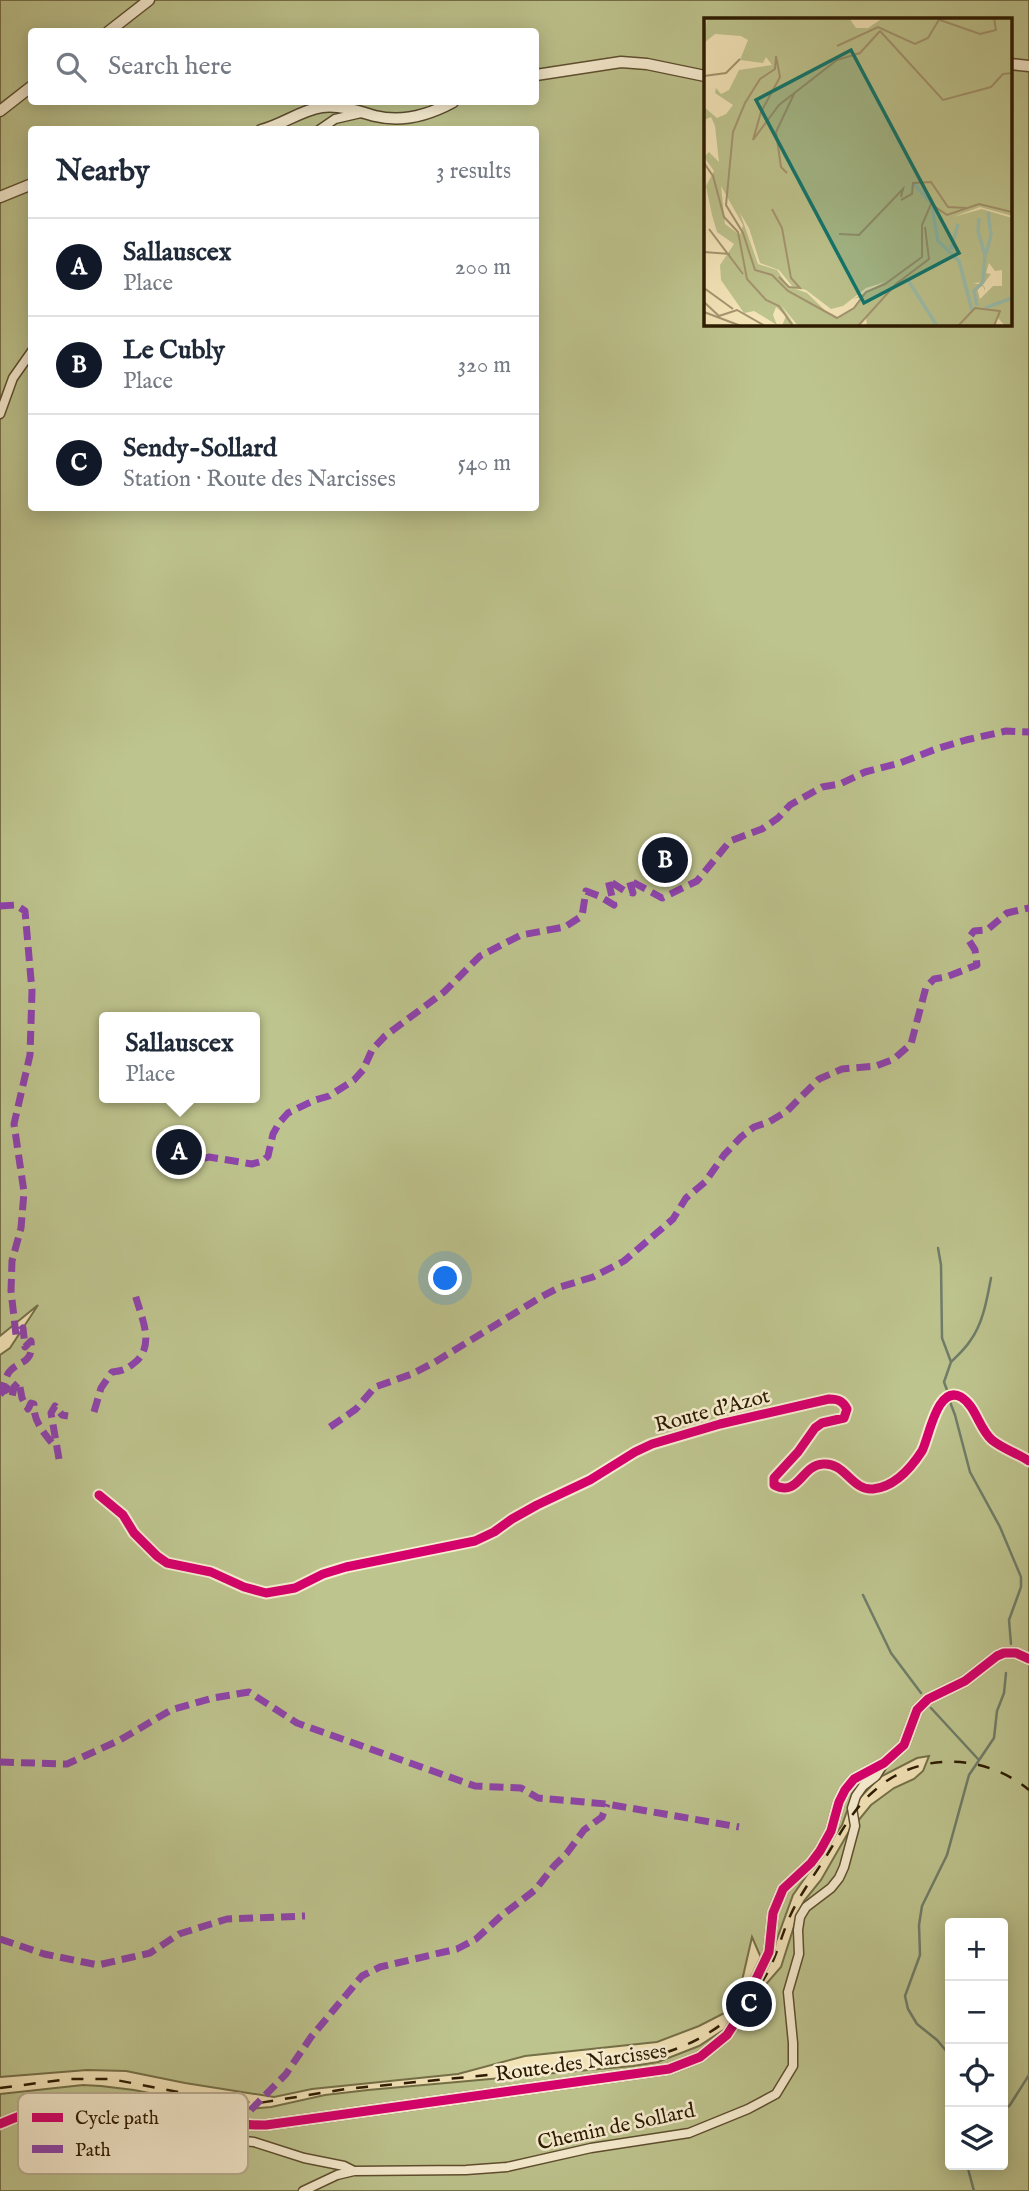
<!DOCTYPE html>
<html lang="en">
<head>
<meta charset="utf-8">
<style>
	:root { --surface:#fff; --page:#f6f6f7; --text:#1f2937; --muted:#747a83; --line:#e0e1e3; --accent:#111827 }
	body { margin:0; font-family:"IM FELL English",serif; background:var(--page); color:var(--text) }
	.controls { position:absolute; right:21px; bottom:21px; display:grid; overflow:hidden; border-radius:7px; box-shadow:0 4px 18px #0003 }
	.controls button { width:63px; height:63px; display:grid; place-items:center; padding:0; border:0; border-bottom:2px solid var(--line); background:var(--surface); color:var(--text); font:35px sans-serif }
	.you { position:absolute; left:446px; top:1279px; width:24px; height:24px; margin:-18px; border:5px solid #fff; border-radius:50%; background:#1a73e8; box-shadow:0 0 0 10px #1a73e833 }
	.badge { display:grid; place-items:center; width:46px; height:46px; border-radius:50%; background:var(--accent); color:#fff; font-size:23px; font-weight:700 }
	.pin { position:absolute; translate:-50% -50%; border:4px solid #fff; box-shadow:0 2px 7px #0006 }
	.popup { position:absolute; left:99px; top:1012px; width:161px; height:91px; box-sizing:border-box; display:grid; place-content:center; border-radius:7px; background:var(--surface); filter:drop-shadow(0 2px 5px #0005); font-size:23px; white-space:nowrap; color:var(--muted) }
	.popup b { font-size:26px; color:var(--text) }
	.popup::after { content:''; position:absolute; left:50%; top:100%; margin-left:-14px; border:14px solid transparent; border-top-color:var(--surface) }
	.list { margin:0; padding:0; list-style:none }
	h2 { display:flex; justify-content:space-between; align-items:center; height:91px; margin:0; padding:0 28px; font-size:30px }
	h2 small { font-size:23px; font-weight:400; color:var(--muted) }
	.list li { display:grid; grid-template-columns:46px 1fr auto; gap:21px; align-items:center; box-sizing:border-box; height:98px; padding:0 28px; border-top:2px solid var(--line) }
	.list b { display:block; font-size:26px; white-space:nowrap }
	.list p { margin:0; font-size:23px; white-space:nowrap; color:var(--muted) }
	.list em { font-size:23px; font-style:normal; color:var(--muted) }
	.icon { flex:none; width:38px; height:38px; fill:none; stroke:currentColor; stroke-width:2; stroke-linecap:round; stroke-linejoin:round }
	.map { position:relative; flex:none; width:1029px; height:2191px; overflow:hidden }
	.search { position:absolute; background:var(--surface); box-shadow:0 4px 18px #0003; left:28px; top:28px; width:511px; height:77px; display:flex; align-items:center; gap:18px; box-sizing:border-box; padding:0 24px; border-radius:7px; color:var(--muted); font-size:26px }
	.panel { position:absolute; background:var(--surface); box-shadow:0 4px 18px #0003; left:28px; top:126px; width:511px; height:385px; border-radius:7px }
	.map>svg:first-child { display:block }
	.green { fill:#bec48e; stroke:#757048; stroke-width:2; fill-rule:evenodd }
	.lines { fill:none; stroke-linecap:round; stroke-linejoin:round }
	.stream { stroke:#6f7d69; stroke-width:2.5 }
	.minor-casing { stroke:#5e4e2f; stroke-width:11 }
	.tertiary-casing { stroke:#5e4e2f; stroke-width:13 }
	.minor { stroke:#f8eed2; stroke-width:8 }
	.tertiary { stroke:#f8eed2; stroke-width:10 }
	.rail { stroke:#2c1b01; stroke-width:2.5; stroke-dasharray:12 12; stroke-linecap:butt }
	.quiet { stroke:#8e44ad; stroke-width:7; stroke-dasharray:14 7; stroke-linecap:butt }
	.cycleway-casing { stroke:#f8eed2; stroke-width:13 }
	.cycleway { stroke:#d6006c; stroke-width:9 }
	.labels { text-anchor:middle; stroke-width:5; stroke-linejoin:round; paint-order:stroke }
	.street-label { font-size:21px; fill:#2c1b01; stroke:#f8eed2 }
	.inset-river { fill:none; stroke:#9cbfae; stroke-width:3.5 }
	.inset-road { fill:none; stroke:#a4946f; stroke-width:2 }
	.view { fill:#0f766e; fill-opacity:0.15; stroke:#0f766e; stroke-width:3.5 }
	.inset-edge { fill:none; stroke:#2c1b01; stroke-width:3.5 }
	.key { fill:#f8eed2; stroke:#bbaf93; stroke-width:2 }
	.key-label { font-size:19px; fill:#2c1b01 }
</style>
</head>
<body>
<div class="map">
<svg width="1029" height="2191" viewBox="0 0 1029 2191">
	<rect width="100%" height="100%" fill="#f4e5b9"/>
	<filter id="stains"><feTurbulence type="fractalNoise" baseFrequency=".00286" numOctaves="4"/><feColorMatrix values="0 0 0 0 .2 0 0 0 0 .09 0 0 0 0 .02 0 0 0 .5 -.17"/></filter>
	<radialGradient id="worn" r=".72"><stop offset=".6" stop-color="#630" stop-opacity="0"/><stop offset="1" stop-color="#630" stop-opacity=".3"/></radialGradient>
	<path class="green" d="M0,0H1029V2191H0V2128L3,2118L0,2117V2094L83,2085L101,2086L134,2090L235,2110L271,2107L325,2095L368,2090L633,2066L658,2062L699,2046L725,2029L746,2007L781,1967L796,1920L804,1901L821,1880L848,1833L871,1805L894,1788L914,1779L923,1771L929,1756L917,1758L880,1777L847,1811L842,1825L793,1895L766,1969L752,1937L736,2007L699,2026L657,2042L525,2056L458,2074L312,2089L274,2097L185,2083L126,2071L87,2070L0,2077V1355L10,1348L38,1305L0,1336ZM705,19H1010V324H705ZM32,32H536V102H32ZM32,130H536V508H32ZM104,1017H254V1098H104ZM950,1923H1003V2165H950Z"/>
	<g class="lines">
		<path class="stream" d="M938,1248L941,1265L942,1338L951,1362L944,1382L947,1390
			M951,1362C958,1355 965,1349 970,1341C983,1324 987,1299 991,1278
			M950,1402L955,1415L970,1472L1000,1527L1021,1577V1587L1009,1620L1011,1644
			M863,1595L891,1653L921,1693
			M931,1708L978,1759
			M950,2065L948,2053L937,2040L917,2024L908,2009L905,1996L920,1955L919,1925L922,1906L947,1855L969,1775L994,1738L997,1711L1004,1693L1006,1673
			M1003,2111L1010,2105L1029,2075
			M967,2165L974,2191"/>
		<g class="minor-casing">
			<path id="minor" d="M319,130L335,119L361,113
				M0,414L13,378L32,351
				M99,1495L123,1515L134,1533L157,1556L167,1563L211,1572L244,1587L266,1593L295,1588L323,1574L346,1567L475,1541L494,1532L512,1519L537,1505L590,1480L635,1452L652,1444L720,1424L829,1399C838,1399 843,1401 847,1409L844,1418L822,1423L815,1428L798,1452L774,1478V1485C799,1498 801,1465 823,1464C845,1462 852,1491 873,1489C895,1487 911,1468 922,1451C929,1438 937,1384 961,1397C976,1406 979,1429 992,1440C1003,1449 1017,1453 1029,1461
				M217,2123L221,2137L224,2139L254,2142L304,2158L344,2166L354,2171
				M303,2191L337,2175L354,2171L466,2170L507,2167L591,2148L689,2133L748,2109L776,2094L793,2066V2043L788,1992L799,1954L798,1930L800,1917L806,1907L831,1888L839,1878L844,1867L855,1826L852,1808L856,1796L863,1786L876,1776L884,1763"/>
		</g>
		<g class="tertiary-casing">
			<path id="tertiary" d="M108,32L149,0
				M1010,64L1029,66
				M536,75L621,62L647,64L705,76
				M0,111L32,86
				M261,130C282,125 301,110 322,107C341,105 358,111 375,116C403,123 429,115 453,102
				M0,197L32,184
				M0,2124C31,2110 65,2101 100,2102C156,2104 209,2126 266,2125L669,2069L700,2057L727,2035L736,2021L769,1952L773,1913L783,1889L811,1863L820,1851L831,1831L839,1802L845,1790L854,1779L884,1763L904,1745L917,1710L928,1699L965,1681L997,1656L1004,1653H1016L1029,1659"/>
		</g>
		<use href="#minor" class="minor"/>
		<use href="#tertiary" class="tertiary"/>
		<path class="rail" d="M0,2088L69,2079H111L219,2100L259,2103L346,2089L630,2061C680,2053 725,2031 756,1990C775,1967 779,1940 791,1914C801,1893 815,1874 827,1855C841,1832 854,1808 874,1791C918,1751 984,1753 1029,1790"/>
		<path class="quiet" d="M0,906L16,905L25,911L32,991L30,1055L14,1124L24,1192L21,1228L12,1261L11,1291L16,1335L23,1328L25,1347L31,1341C34,1365 18,1360 9,1372C5,1378 3,1388 0,1395
			M184,1164L209,1157L252,1164L263,1161L268,1156L273,1134L279,1123L288,1113L315,1100L329,1096L354,1080L363,1070L372,1050L385,1036L444,992L480,956L521,935L565,927L582,916L586,891L599,896L614,905L608,880L625,891L633,893L629,880L662,898L697,881L730,841L762,829L778,818L790,805L822,787L840,784L865,772L900,763L936,749L966,740L1006,731L1029,732
			M0,1394L7,1388L12,1397L14,1387L19,1382L22,1398L28,1409L31,1403L34,1404C33,1422 45,1434 56,1448
			M94,1412L101,1388L112,1372C122,1371 125,1370 133,1364C157,1347 141,1317 135,1294
			M330,1427L356,1409L375,1387L412,1374L435,1362L541,1297L560,1287L593,1277L624,1261L673,1219L686,1198L705,1182L724,1155L741,1137L754,1127L769,1122L787,1111L819,1079L842,1069L876,1066L894,1059L911,1044L926,987L934,979L946,977L977,965L975,950L968,939L974,931L987,930L1007,913L1029,908
			M59,1459L51,1413L55,1406L62,1415L68,1416
			M0,1762L67,1764L120,1740L171,1710L213,1698L249,1692L297,1723L475,1786L521,1788L538,1798L607,1804L739,1827
			M0,1939L44,1954L98,1965L150,1953L179,1934L227,1919L305,1916
			M236,2125L286,2074L311,2037L362,1976L380,1967L457,1949L476,1939L501,1916L535,1890L554,1866L567,1853L584,1830L602,1817L607,1804"/>
		<g class="cycleway-casing">
			<path id="cycleway" d="M99,1495L123,1515L134,1533L157,1556L167,1563L211,1572L244,1587L266,1593L295,1588L323,1574L346,1567L475,1541L494,1532L512,1519L537,1505L590,1480L635,1452L652,1444L720,1424L829,1399C838,1399 843,1401 847,1409L844,1418L822,1423L815,1428L798,1452L774,1478V1485C799,1498 801,1465 823,1464C845,1462 852,1491 873,1489C895,1487 911,1468 922,1451C929,1438 937,1384 961,1397C976,1406 979,1429 992,1440C1003,1449 1017,1453 1029,1461
				M0,2124C31,2110 65,2101 100,2102C156,2104 209,2126 266,2125L669,2069L700,2057L727,2035L736,2021L769,1952L773,1913L783,1889L811,1863L820,1851L831,1831L839,1802L845,1790L854,1779L884,1763L904,1745L917,1710L928,1699L965,1681L997,1656L1004,1653H1016L1029,1659"/>
		</g>
		<use href="#cycleway" class="cycleway"/>
	</g>
	<g class="labels">
		<g class="street-label">
			<text transform="translate(712 1410) rotate(-15)" y="7">Route d'Azot</text>
			<text transform="translate(581 2062) rotate(-8)" y="7">Route des Narcisses</text>
			<text transform="translate(616 2126) rotate(-12)" y="7">Chemin de Sollard</text>
		</g>
	</g>
	<g transform="translate(704 18)">
		<rect width="308" height="308" fill="#f4e5b9"/>
		<path d="M3,0H145L152,10H164L179,0H308V198L276,189L249,199L278,191L308,200V308H301L294,300L289,308H163L162,299L155,308H94L77,287L91,308H78L82,298L72,289L69,297L73,307L50,293L40,295L17,262L16,247L30,226L13,214L8,197L2,168L10,153L0,139L5,134L15,144L11,108L7,99L0,102V89L13,100L22,96L29,87L11,75L12,70L17,76L25,72L35,52L68,47L62,39L59,45L36,42L44,22L37,18L11,16L0,25ZM17,168L39,207L36,217L21,206ZM36,195L45,210L56,245L75,252L88,268L102,272L127,291L139,288L162,270L181,264L149,281L157,279L149,291L134,300L127,298L103,275L84,268L73,252L54,246ZM285,245L291,253L298,252V268H289L276,281L273,270L279,268L281,273V270L279,267L269,265L281,264L287,256L282,255Z" fill="#bec48e" fill-rule="evenodd"/>
		<path class="inset-river" d="M210,166L227,185M228,189L234,223L255,243L268,292M247,231L254,206M282,236L287,217L284,194M204,262L233,308M273,288L270,273L279,264L281,237L274,213L275,200M281,290L308,280"/>
		<path class="inset-road" d="M236,2L276,16L292,12L290,0M176,13L156,35L133,42L75,87L49,122L57,94L76,59L72,38L71,51L56,61L41,85L29,114L22,187L39,215L51,252L68,257L84,273L133,300L150,290L162,274L181,266L218,239V207L227,186L243,197L275,186L308,194M176,13L239,82L287,69L299,56L308,55M133,28L174,9L211,26L224,20L236,0M0,58L22,55L36,41M0,145L9,158L20,199L34,214L43,261L62,282L75,288L89,308M83,155L77,149L72,114L90,76M197,182L208,176L209,165L227,164L244,189L262,190M68,191L78,210L87,260L96,270L85,269L75,259M5,211L39,256M135,216L155,217L199,171L197,179M0,234L26,236M0,270L29,291M0,284L16,299M0,294L37,308M15,298L33,292L61,308M154,308L192,266L225,241L221,209M254,308L271,290L296,293L290,308"/>
		<path class="view" d="M147,32L255,235L160,285L52,82Z"/>
		<rect width="308" height="308" class="inset-edge"/>
	</g>
	<rect x="18" y="2093" width="230" height="81" rx="10" class="key"/>
	<rect x="32" y="2113" width="31" height="9" fill="#d6006c"/>
	<rect x="32" y="2145" width="31" height="8" fill="#8e44ad"/>
	<g class="key-label">
		<text x="75" y="2124">Cycle path</text>
		<text x="75" y="2156">Path</text>
	</g>
	<rect width="100%" height="100%" filter="url(#stains)"/>
	<rect width="100%" height="100%" fill="url(#worn)"/>
</svg>
<div class="controls">
<button>+</button>
<button>−</button>
<button><svg class="icon" aria-label="locate" viewBox="0 0 24 24"><circle cx="12" cy="12" r="6"/><path d="M12 2v4M12 18v4M2 12h4M18 12h4"/></svg></button>
<button><svg class="icon" aria-label="layers" viewBox="0 0 24 24"><path d="M12 4l9 5-9 5-9-5zM3 14l9 5 9-5"/></svg></button>
</div>
<div class="you"></div>
<div class="pin badge" style="left:179px;top:1152px">A</div>
<div class="popup"><b>Sallauscex</b>Place</div>
<div class="pin badge" style="left:665px;top:860px">B</div>
<div class="pin badge" style="left:749px;top:2004px">C</div>
<div class="search"><svg class="icon" aria-label="search" viewBox="0 0 24 24"><circle cx="10" cy="10" r="6"/><path d="M15 15l6 6"/></svg>Search here</div>
<section class="panel">
<h2>Nearby<small>3 results</small></h2>
<ul class="list">
<li><span class="badge">A</span><div><b>Sallauscex</b><p>Place</p></div><em>200 m</em></li>
<li><span class="badge">B</span><div><b>Le Cubly</b><p>Place</p></div><em>320 m</em></li>
<li><span class="badge">C</span><div><b>Sendy-Sollard</b><p>Station · Route des Narcisses</p></div><em>540 m</em></li>
</ul>
</section>
</div>
</body>
</html>
